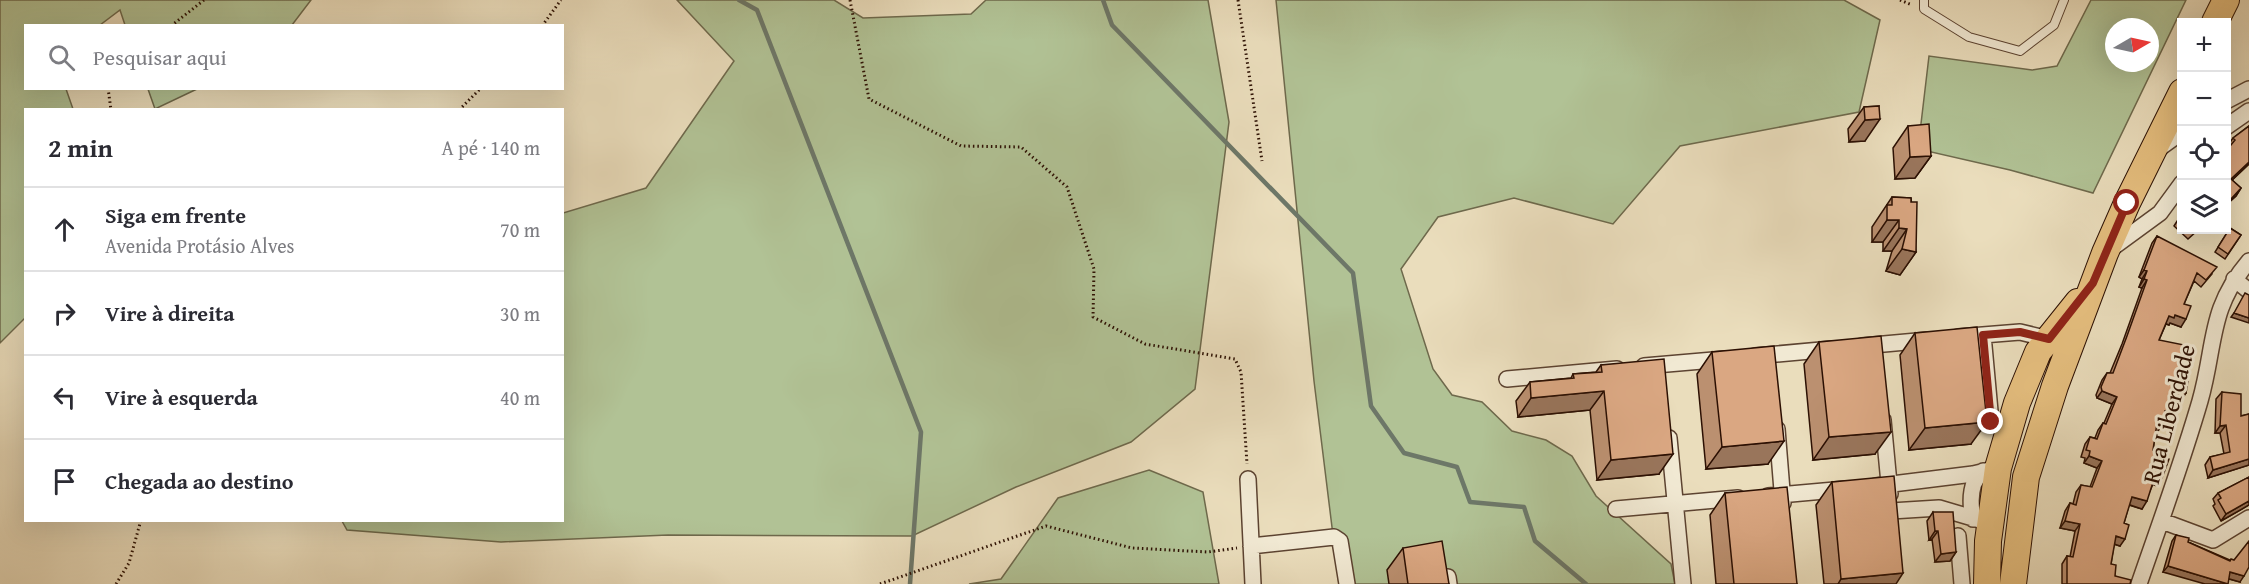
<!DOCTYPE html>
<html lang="pt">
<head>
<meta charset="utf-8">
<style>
	:root { --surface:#fff; --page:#f7f7f7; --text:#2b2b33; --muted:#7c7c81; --line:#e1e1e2 }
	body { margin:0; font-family:"Gentium Book Plus",serif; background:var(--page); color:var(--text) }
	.controls { position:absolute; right:18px; top:18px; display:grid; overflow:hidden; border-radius:0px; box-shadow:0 6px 24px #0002 }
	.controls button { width:54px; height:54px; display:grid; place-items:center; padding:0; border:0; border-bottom:2px solid var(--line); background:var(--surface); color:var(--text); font:30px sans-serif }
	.compass { position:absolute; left:2105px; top:18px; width:54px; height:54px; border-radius:50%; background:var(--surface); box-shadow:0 6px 24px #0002; rotate:81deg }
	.stop { position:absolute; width:18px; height:18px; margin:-14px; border:4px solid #8f2418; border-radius:50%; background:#fff }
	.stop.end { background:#8f2418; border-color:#fff; box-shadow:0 2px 6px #0008 }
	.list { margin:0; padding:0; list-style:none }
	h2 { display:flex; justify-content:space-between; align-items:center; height:78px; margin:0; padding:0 24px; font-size:26px }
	h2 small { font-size:20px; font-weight:400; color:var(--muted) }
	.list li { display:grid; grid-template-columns:39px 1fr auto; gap:18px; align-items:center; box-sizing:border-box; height:84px; padding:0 24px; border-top:2px solid var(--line) }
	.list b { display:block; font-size:22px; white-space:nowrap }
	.list p { margin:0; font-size:20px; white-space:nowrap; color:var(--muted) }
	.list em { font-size:20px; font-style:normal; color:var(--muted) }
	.icon { flex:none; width:33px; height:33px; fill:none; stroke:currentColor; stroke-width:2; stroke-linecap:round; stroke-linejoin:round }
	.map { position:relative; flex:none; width:2249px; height:584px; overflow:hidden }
	.search { position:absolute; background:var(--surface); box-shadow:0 6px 24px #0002; left:24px; top:24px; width:540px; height:66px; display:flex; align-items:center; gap:15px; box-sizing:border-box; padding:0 21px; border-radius:0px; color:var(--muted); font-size:22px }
	.panel { position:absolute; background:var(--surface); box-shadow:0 6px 24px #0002; left:24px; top:108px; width:540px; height:414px; border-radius:0px }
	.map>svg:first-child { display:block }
	.green { fill:#b1c295; stroke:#6e694c; stroke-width:1.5; fill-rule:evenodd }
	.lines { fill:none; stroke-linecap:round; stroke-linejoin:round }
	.stream { stroke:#6d7768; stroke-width:4.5 }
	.service-casing { stroke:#5c4331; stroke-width:10 }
	.minor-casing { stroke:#5c4331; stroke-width:18 }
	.primary-casing { stroke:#2c1003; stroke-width:28 }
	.path { stroke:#2c1003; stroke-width:3; stroke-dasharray:1.5 3; stroke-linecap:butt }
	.service { stroke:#f1e9d3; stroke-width:8 }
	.minor { stroke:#f1e9d3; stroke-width:15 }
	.primary { stroke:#e5be7e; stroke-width:26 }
	.wall { fill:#bb9070; stroke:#2c1003; stroke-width:1.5 }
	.shaded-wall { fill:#99755b; stroke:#2c1003; stroke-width:1.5 }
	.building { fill:#daa782; stroke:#2c1003; stroke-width:1.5 }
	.route { stroke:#8f2418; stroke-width:8 }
	.labels { text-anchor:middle; stroke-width:6; stroke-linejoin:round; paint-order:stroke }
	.street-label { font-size:24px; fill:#2c1003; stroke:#f1e9d3 }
</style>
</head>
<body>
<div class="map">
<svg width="2249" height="584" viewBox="0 0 2249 584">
	<rect width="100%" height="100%" fill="#eaddbc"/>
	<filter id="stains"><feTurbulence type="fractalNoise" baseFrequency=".00333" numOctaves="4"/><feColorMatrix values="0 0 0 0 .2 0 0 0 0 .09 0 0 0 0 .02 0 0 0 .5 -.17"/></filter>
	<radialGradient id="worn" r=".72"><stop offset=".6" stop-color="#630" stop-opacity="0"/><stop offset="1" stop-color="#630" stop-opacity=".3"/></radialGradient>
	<path class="green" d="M0,0H311L292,25H125L120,10L100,25L26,26V88L66,89L73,109L26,110L25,318L0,343Z
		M677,0H834L863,18L971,14L986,0H1208L1229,122L1195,389L1131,442L1016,487L912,536L668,535L501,542L347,530L342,521L562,520L563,213L646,188L734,61Z
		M1276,0H1844L1880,20L1859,112L1680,146L1613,224L1514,198L1438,217L1401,269L1433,369L1452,395L1482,402L1512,431L1546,440L1572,456L1596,496L1671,564L1675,584H1339L1314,381Z
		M2091,0H2186L2093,193L2010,170L1918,149L1929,56L2032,70L2057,66ZM2114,27H2150V63H2114Z
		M148,89V88L197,89L155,109Z
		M1149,470L1203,492L1219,584H969L1001,579L1058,498Z"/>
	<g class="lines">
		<path class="stream" d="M739,0L757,10L921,432L910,584
			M1103,0L1112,25L1353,273L1371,406L1404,453L1457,467L1470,502L1524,507L1535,541L1586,584"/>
		<g class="service-casing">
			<path id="service" d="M1924,0V9L1969,37L2020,51L2054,25L2064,0"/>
		</g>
		<g class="minor-casing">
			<path id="minor" d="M2226,101L2249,89
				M2226,127L2249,111
				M2157,150L2182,132
				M2108,251L2160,213L2182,183
				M2234,279L2249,291
				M1983,335L1991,422
				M1958,337L2020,332L2049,339
				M1862,346L1928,340
				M1755,356L1832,349
				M1644,366L1725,359
				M1507,379L1617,369
				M1883,420L1890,494
				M1777,429L1783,503
				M1669,438L1683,584
				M1248,479L1253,584
				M1876,486L1973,474L1998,468
				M1768,496L1846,489
				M1616,509L1738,498
				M1891,511L1939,508L1990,523
				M1973,519C1970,503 1969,482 1983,471
				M2162,521L2213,540L2249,518
				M1958,536L1962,584
				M1251,546L1334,537L1340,541L1347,584
				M1448,577L1449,584
				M2139,584C2160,523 2182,463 2200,401C2216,345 2208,309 2249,261"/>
		</g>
		<g class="primary-casing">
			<path id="primary" d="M2215,22L2226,0
				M1987,584L1988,541L1998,468L2017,403L2038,352L2078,302
				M2013,584L2026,477L2055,386L2105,253L2127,203L2182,92"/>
		</g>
		<path class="path" d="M850,0L869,99L961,146L1021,147L1067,187L1094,269L1093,317L1145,344L1235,359L1241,372L1247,464
			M1238,0L1262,161
			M1900,0L1912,5
			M171,26L204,0
			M542,26L561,0
			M108,88L111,110
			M459,110L481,88
			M116,584L129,563L141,520
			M880,584L1046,526L1132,548L1208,552L1237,548"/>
		<use href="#service" class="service"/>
		<use href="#minor" class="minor"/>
		<use href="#primary" class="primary"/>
	</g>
	<path class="wall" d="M1879,106L1865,141L1849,142L1848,129L1864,107Z
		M1908,126L1931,156L1915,178L1895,179L1893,148Z
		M2249,126V164L2232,180L2241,188L2236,196L2226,205V151L2230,147L2228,145L2233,138Z
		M1892,197L1911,198L1916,252L1900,275L1886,271L1892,251H1883V242H1872V227Z
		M2181,215V230H2198L2188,239L2174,226Z
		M2230,228L2241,235L2225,259L2215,252Z
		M2157,236L2212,274L2201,287L2194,281L2184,304L2181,327L2170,323L2169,325L2166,324L2159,340L2186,393L2181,400L2174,397L2158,431L2156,430L2153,450L2162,478L2157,486L2153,484L2142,509L2129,505L2124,523L2120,546L2114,544L2111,564L2115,576L2130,584H2062V564L2067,556L2070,557L2075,531L2060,528L2065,511L2070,503L2073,504L2076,492L2081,485L2090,487L2097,468L2084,463L2085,458L2081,457L2085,444L2090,437L2095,438L2098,430L2103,423H2104L2112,404L2097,398L2096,395L2102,380L2107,373H2110L2122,344L2142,288L2139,287L2142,279L2139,277L2152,243Z
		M1915,333L1971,444L1909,450L1900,355Z
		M1819,342L1875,454L1813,460L1804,364Z
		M1712,352L1768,464L1706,469L1697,374Z
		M1601,365L1659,474L1597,480L1590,410L1518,417L1516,401L1530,382L1571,378L1573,374L1596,372Z
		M2222,392L2241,416L2249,414V465L2208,478L2205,465L2210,457L2224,454L2220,433H2215L2216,399Z
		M2249,477V505L2221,521L2213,506L2215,504L2213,499L2218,493Z
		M1832,482L1896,584H1824L1816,505Z
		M1725,493L1797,584H1716L1710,515Z
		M1933,512L1956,552L1950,561L1935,562L1932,539L1929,540L1927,521Z
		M2176,535L2188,542L2230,560L2240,582L2229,579L2163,572L2172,541Z
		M1403,548L1449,584H1389L1387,570Z"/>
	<path class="shaded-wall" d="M1880,119L1865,141L1849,142L1865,120Z
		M1931,156L1915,178L1895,179L1910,157Z
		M2249,162V164L2226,186L2231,179Z
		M2241,188L2236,196L2226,205L2231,199Z
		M1887,220H1899L1883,242H1872Z
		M1899,228L1907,229L1892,251H1883Z
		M1902,249L1916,252L1900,275L1886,271Z
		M2144,270L2147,271L2142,279L2139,277Z
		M2144,279L2147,280L2142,288L2139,287Z
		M2234,313L2249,318V323L2231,317Z
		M2175,315L2186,319L2181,327L2170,323L2169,325L2164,323L2169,316Z
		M2176,389L2186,393L2181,400L2171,397Z
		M1604,391L1590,410L1518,417L1531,398Z
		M2102,391L2117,397L2112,404L2097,398Z
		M1987,422L1971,444L1909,450L1925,428Z
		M2157,423L2163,424L2158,431L2152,430Z
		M2226,425L2220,433H2215L2220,426Z
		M1891,432L1875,454L1813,460L1829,437Z
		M1784,441L1768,464L1706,469L1722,447Z
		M1673,454L1659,474L1597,480L1611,460Z
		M2089,456L2102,461L2097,468L2084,463Z
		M2249,459V465L2208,478L2213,470Z
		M2155,476L2162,478L2157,486L2150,483Z
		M2132,497L2147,501L2142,509L2127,504Z
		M2249,501V505L2221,521L2226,514Z
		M2065,521L2080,524L2075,531L2060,528Z
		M1935,531H1938L1932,539L1929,540Z
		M2116,536L2125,539L2120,546L2111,543Z
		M1956,552L1950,561L1935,562L1941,554Z
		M2168,566L2228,584H2205L2163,572Z
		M2230,572L2244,576L2240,582L2226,578Z
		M1903,573L1896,584H1838L1841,579Z"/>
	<path class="building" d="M1879,106L1880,119L1865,120L1864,107Z
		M1929,124L1931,156L1910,157L1908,126Z
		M2249,126V162L2231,179L2241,188L2231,199L2226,195V151L2235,140L2233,138Z
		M1892,197L1911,198V202H1917L1916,252L1902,249L1907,229L1899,228V220H1887V205H1892Z
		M2230,228L2241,235L2228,254L2218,247Z
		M2157,236L2217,267L2206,280L2197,273L2184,304L2191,306L2186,319L2175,315L2174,318L2169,316L2159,340L2194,347L2186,393L2176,389L2169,412L2165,411L2163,424L2157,423L2153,450L2169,459L2162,478L2155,476L2147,501L2132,497L2124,523L2129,525L2125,539L2116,536L2111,564L2116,565L2115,576L2131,580L2130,584H2067V556L2073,557L2080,524L2065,521L2070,503L2076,505L2081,485L2092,487L2102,461L2089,456L2090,451L2086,450L2090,437L2097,439L2103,423L2106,424L2117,397L2102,391L2101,387L2107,373H2113L2127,336L2147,280L2144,279L2147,271L2144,270Z
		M2245,293L2249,295V318L2234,313Z
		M1977,327L1987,422L1925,428L1915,333Z
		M1881,336L1891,432L1829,437L1819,342Z
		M1774,346L1784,441L1722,447L1712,352Z
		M1664,359L1673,454L1611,460L1604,391L1531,398L1530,382L1574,378L1573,374L1602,372L1601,365Z
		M2222,392L2241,394V416L2249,414V459L2213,470L2210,457L2230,452L2226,425L2220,426Z
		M1894,476L1903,573L1841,579L1832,482Z
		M2249,477V501L2226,514L2218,500L2221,498L2218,493Z
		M1787,487L1797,584H1734L1725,493Z
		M1933,512H1953L1956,552L1941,554L1938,531H1935Z
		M2176,535L2189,538L2188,542L2230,561L2231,559L2234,560L2249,541V567L2244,576L2230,572L2228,584L2168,566Z
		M1442,541L1449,584H1408L1403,548Z"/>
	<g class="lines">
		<path class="route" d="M1991,422L1983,335L2020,332L2049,339L2093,283L2127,203"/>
	</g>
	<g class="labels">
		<g class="street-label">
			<text transform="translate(2169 414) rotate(-75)" y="8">Rua Liberdade</text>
		</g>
	</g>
	<rect width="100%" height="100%" filter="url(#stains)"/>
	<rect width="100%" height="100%" fill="url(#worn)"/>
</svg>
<div class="controls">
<button>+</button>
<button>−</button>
<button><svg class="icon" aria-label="locate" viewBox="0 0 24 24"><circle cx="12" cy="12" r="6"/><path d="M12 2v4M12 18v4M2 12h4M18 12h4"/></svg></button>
<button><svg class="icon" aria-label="layers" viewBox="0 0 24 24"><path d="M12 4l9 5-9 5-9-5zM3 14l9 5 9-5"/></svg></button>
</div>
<svg class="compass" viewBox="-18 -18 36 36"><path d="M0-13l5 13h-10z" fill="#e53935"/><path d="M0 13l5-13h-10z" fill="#7c7c81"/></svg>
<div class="stop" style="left:2127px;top:203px"></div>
<div class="stop end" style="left:1991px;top:422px"></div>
<div class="search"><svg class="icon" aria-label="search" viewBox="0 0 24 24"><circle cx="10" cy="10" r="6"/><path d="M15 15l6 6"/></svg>Pesquisar aqui</div>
<section class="panel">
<h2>2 min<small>A pé · 140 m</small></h2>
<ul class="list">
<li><svg class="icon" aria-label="ahead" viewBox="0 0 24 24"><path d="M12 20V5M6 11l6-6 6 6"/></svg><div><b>Siga em frente</b><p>Avenida Protásio Alves</p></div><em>70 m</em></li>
<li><svg class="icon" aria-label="right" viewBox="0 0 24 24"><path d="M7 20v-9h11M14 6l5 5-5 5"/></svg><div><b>Vire à direita</b></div><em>30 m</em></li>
<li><svg class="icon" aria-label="left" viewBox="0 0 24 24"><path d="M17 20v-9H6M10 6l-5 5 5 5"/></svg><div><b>Vire à esquerda</b></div><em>40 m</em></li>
<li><svg class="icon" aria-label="arrive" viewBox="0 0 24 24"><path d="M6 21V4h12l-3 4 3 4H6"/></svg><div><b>Chegada ao destino</b></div></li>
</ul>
</section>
</div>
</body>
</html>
